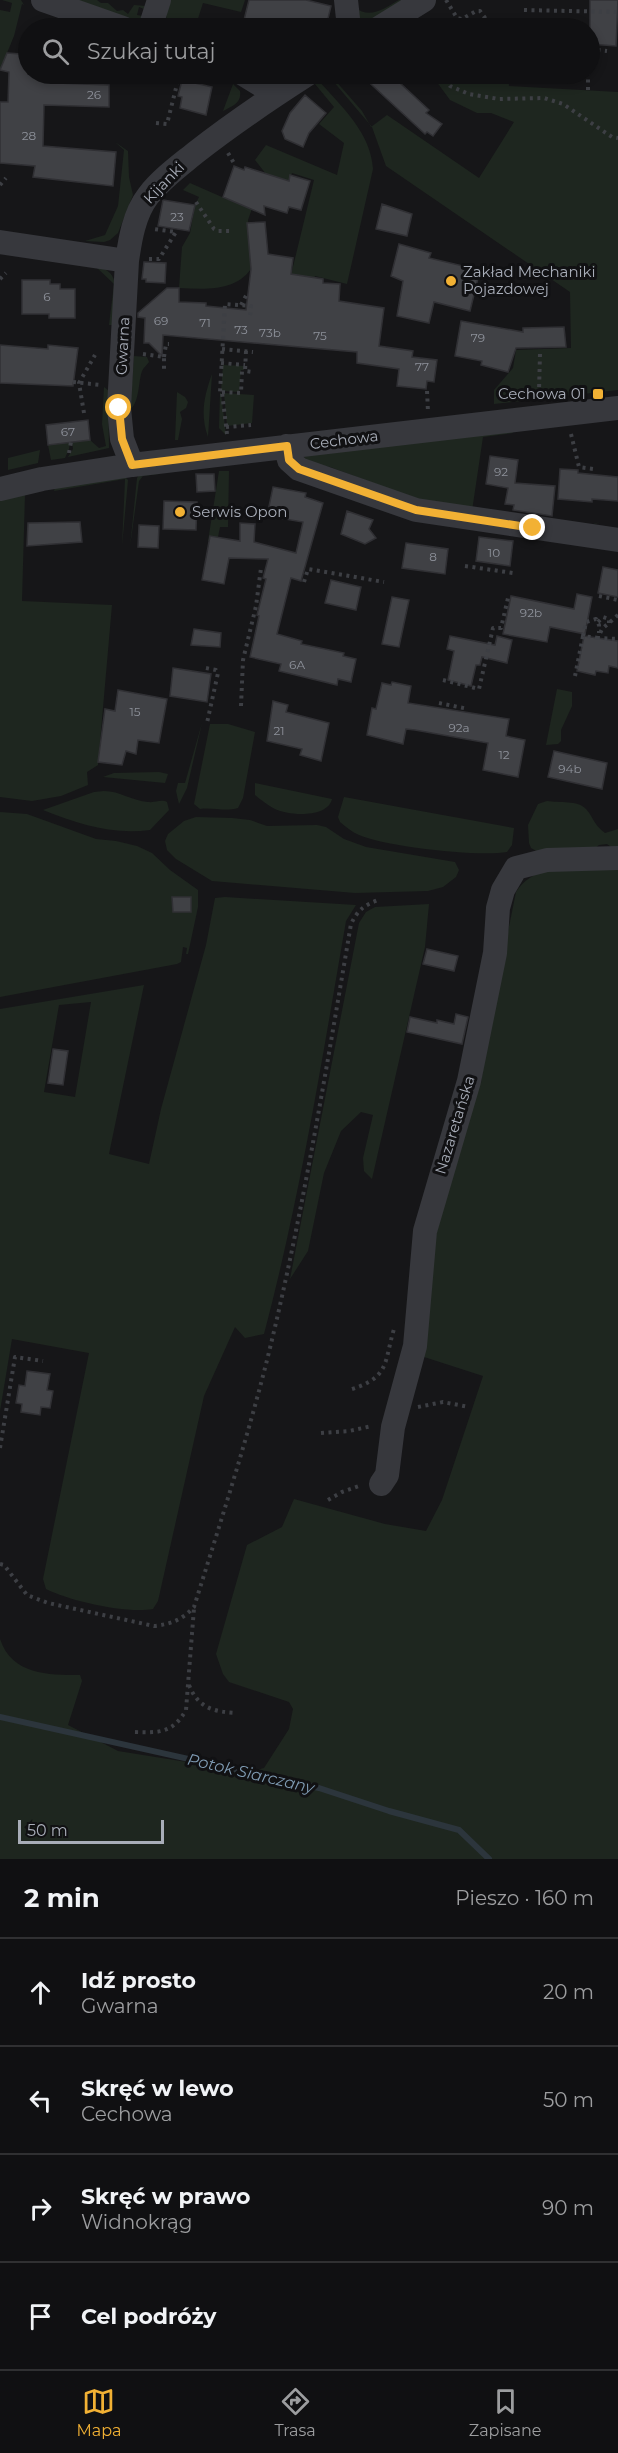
<!DOCTYPE html>
<html lang="pl">
<head>
<meta charset="utf-8">
<style>
	:root { --surface:#101012; --page:#1e1e20; --text:#f1f3f6; --muted:#9c9d9f; --line:#303032; --accent:#f2b134 }
	body { margin:0; font-family:Montserrat,sans-serif; background:var(--page); color:var(--text) }
	.scale { position:absolute; left:18px; bottom:15px; width:146px; box-sizing:border-box; padding-left:6px; border:3px solid #a8adb8; border-top:0; font-size:16px; line-height:21px; white-space:nowrap; color:#a8adb8; -webkit-text-stroke:4px #111113; paint-order:stroke }
	.stop { position:absolute; width:18px; height:18px; margin:-14px; border:4px solid #f2b134; border-radius:50%; background:#fff }
	.stop.end { background:#f2b134; border-color:#fff; box-shadow:0 2px 6px #0008 }
	.list { margin:0; padding:0; list-style:none }
	h2 { display:flex; justify-content:space-between; align-items:center; height:78px; margin:0; padding:0 24px; font-size:26px }
	h2 small { font-size:20px; font-weight:400; color:var(--muted) }
	.list li { display:grid; grid-template-columns:39px 1fr auto; gap:18px; align-items:center; box-sizing:border-box; height:108px; padding:0 24px; border-top:2px solid var(--line) }
	.list b { display:block; font-size:22px; white-space:nowrap }
	.list p { margin:0; font-size:20px; white-space:nowrap; color:var(--muted) }
	.list em { font-size:20px; font-style:normal; color:var(--muted) }
	.icon { flex:none; width:33px; height:33px; fill:none; stroke:currentColor; stroke-width:2; stroke-linecap:round; stroke-linejoin:round }
	.map { position:relative; flex:none; width:618px; height:1859px; overflow:hidden }
	.search { position:absolute; background:var(--surface); box-shadow:0 3px 9px #0003; left:18px; right:18px; top:18px; height:66px; display:flex; align-items:center; gap:15px; box-sizing:border-box; padding:0 21px; border-radius:33px; color:var(--muted); font-size:22px }
	.sheet { height:510px; background:var(--surface) }
	nav { display:flex; justify-content:space-around; align-items:center; box-sizing:border-box; height:84px; border-top:2px solid var(--line); background:var(--surface); font-size:16px; color:var(--muted) }
	nav a { display:grid; justify-items:center; gap:3px }
	nav .on { color:var(--accent) }
	.map>svg:first-child { display:block }
	.green { fill:#1e261f; fill-rule:evenodd }
	.lines { fill:none; stroke-linecap:round; stroke-linejoin:round }
	.stream { stroke:#2c353c; stroke-width:6 }
	.building { fill:#404145; stroke:#303034; stroke-width:1.5 }
	.path { stroke:#3d3f44; stroke-width:4; stroke-dasharray:3 4.5; stroke-linecap:butt }
	.minor { stroke:#37383d; stroke-width:24 }
	.route { stroke:#f2b134; stroke-width:8 }
	.poi-dot { fill:#f2b134; stroke:#111113; stroke-width:2 }
	.labels { text-anchor:middle; stroke-width:6; stroke-linejoin:round; paint-order:stroke }
	.number-label { font-size:12px; fill:#8e929b }
	.street-label { font-size:15px; fill:#a8adb8; stroke:#111113 }
	.poi-label { font-size:15px; fill:#a8adb8; stroke:#111113; text-anchor:start }
	.water-label { font-size:16px; font-style:italic; fill:#7f9bb3; stroke:#111113 }
</style>
</head>
<body>
<div class="map">
<svg width="618" height="1859" viewBox="0 0 618 1859">
	<rect width="100%" height="100%" fill="#161618"/>
	<path class="green" d="M2,0H21L24,5L22,4L14,36L0,70V10L10,12L12,3Z
		M76,0H97L101,3H108L117,11L123,10L128,14L134,5L145,6L144,9L139,7L137,15L142,16L140,20L132,22Z
		M168,0H245L241,12L203,3L195,28H167L166,19Z
		M399,0H403L361,26L353,17L355,7C369,20 385,8 399,0Z
		M200,74H221L228,76L227,84Z
		M331,74H343L334,79L362,111L371,127L387,115L479,178L514,122L491,113H477L450,100L431,74H456L463,79L496,81L500,74H508L509,86L618,92V390L494,404V390L513,368L516,350L571,348L570,292L386,166L372,127L333,81Z
		M319,81C342,107 371,133 373,169L347,284L315,276L314,279L291,275L314,180L292,173L289,181L266,174L255,160L266,145L337,175L344,143L319,124L334,107L315,84Z
		M233,84L240,91C242,103 232,106 223,111Z
		M115,142L128,151L129,177L133,195L118,233L110,240L104,242L85,241L105,235L118,206L124,150Z
		M190,183L231,201L255,200L248,220L251,269C234,292 206,289 179,288L182,247L190,233L195,205L199,197L183,190Z
		M95,266C106,269 112,271 115,283L112,325H109L114,284Z
		M134,356L147,357L149,362C147,365 144,367 142,371C138,382 140,401 130,410Z
		M223,365L244,366V370H241L239,392L221,391Z
		M212,374L208,437C200,415 204,396 212,374Z
		M104,387L108,390L109,448L68,457L73,449L72,442L90,440L99,448L106,446L102,424Z
		M177,392L185,397L188,402L186,408L180,412L182,419L178,440H175Z
		M220,393H221L226,435L219,428Z
		M224,393L254,395L252,423L227,426Z
		M512,431L513,433L483,437L472,511L581,528L600,522L581,530L440,508L330,467L307,463L304,457L307,454Z
		M70,442L69,449L65,458L51,460L48,445Z
		M40,450L38,463L8,470V458Z
		M160,471V474L143,476L139,481L130,547L137,478L139,475Z
		M219,471H229L228,527H220L217,542L208,541Z
		M125,477L128,480L122,546L125,479L54,491L55,488Z
		M25,494L22,601L112,605L98,765L87,772L88,785L61,796L32,801L0,797V500Z
		M557,689L572,692V706L561,730V741L558,744L546,745Z
		M202,723L187,788L179,804L176,791L178,783H185Z
		M210,724H228L255,732L243,798L238,808C225,812 213,807 200,809L194,804Z
		M159,772L168,774L165,783L103,777L114,773Z
		M255,783L332,799C328,818 289,816 275,809C269,806 261,800 255,795Z
		M104,791C120,791 132,801 148,802C156,803 160,799 167,802L169,810L150,830C112,835 78,824 43,810L94,792Z
		M344,797L514,828L512,845L507,852C479,857 386,847 359,835C352,832 346,827 340,822L338,817Z
		M547,801C559,803 578,800 586,809C594,818 593,824 605,833L618,829V852L607,844L599,845L589,853H540L531,848L529,843L528,825L538,804Z
		M0,812L27,814L96,839L116,841L137,846L152,853L170,870L198,890V907L188,954H186L187,948L183,947L181,962L177,964L0,997Z
		M196,817L232,818L250,820L267,826L317,825L326,827L344,839L366,847L455,862L459,870L456,877L443,887L428,891L355,893L212,881L176,859L167,850L165,841L168,834L184,821Z
		M618,866V1859H0V1639C12,1675 48,1675 80,1675L82,1681L68,1725L118,1751L249,1772L264,1768L289,1729L293,1709L289,1702L229,1682L223,1674L216,1654L247,1545L282,1527L294,1499L385,1524L426,1531L442,1500L483,1376L421,1356L429,1262L473,1092L481,1083L490,1020L516,892C538,859 583,867 618,866Z
		M225,897L356,905L346,921C322,1060 300,1198 264,1334L245,1338L235,1327L204,1396L158,1601L153,1609C126,1614 70,1601 46,1589L43,1579L89,1353L12,1339L0,1411V1009L144,985L109,1154L149,1164L161,1109L206,945L215,898ZM91,1002L75,1097L44,1092L59,1005Z
		M429,904L425,947L372,1179L364,1171L363,1158L373,1115L361,1112L341,1131L324,1173L308,1251L290,1279L359,923L366,912L375,907Z"/>
	<g class="lines">
		<path class="stream" d="M0,1717L319,1788L389,1811L459,1830L489,1859"/>
	</g>
	<path class="building" d="M249,0H306L331,6L326,27L314,25L313,28H242Z
		M590,0H618L616,46L590,44Z
		M7,53L21,54V60H28V74H46V78L57,79V83L109,85V107L44,105L43,146L116,152L113,186L33,177L35,166L0,163V102H8L9,72L0,70Z
		M360,74H410L399,82L429,110L426,113L442,124L433,136L427,132L425,134Z
		M182,80L212,87L206,115L180,108L182,97L178,96Z
		M305,95L326,113L309,133L303,147L285,139L282,131L290,113Z
		M234,166L244,170L245,167L289,181L290,175L310,181L301,210L289,207L287,213L264,206L265,215L223,197Z
		M163,200L195,205L189,231L158,226Z
		M382,204L412,214L407,236L376,229Z
		M265,222L268,254L293,258L291,274L323,279V283L340,284L339,301L384,308L379,346L413,351L412,357L437,360L434,382L427,381L426,389L397,386L399,369L357,363V352L163,335L162,356L149,343H144L145,318L138,317V313L167,288H179V302L206,303V306L246,310L251,269L247,223Z
		M399,244L431,253L429,258L480,270L470,311L434,302L429,323L397,316L403,281L391,276Z
		M144,262L166,263L165,283L146,282V279H142Z
		M22,280H50V284H60V289H75V318H49V314H22Z
		M461,321L523,332V328L564,327L566,347L516,348L508,372L481,365L482,361L455,356Z
		M0,345L48,349V345L78,348L73,386L0,383Z
		M88,420L90,440L48,445L46,425Z
		M490,456L518,460L515,483L555,486L552,516L513,510L514,505L505,504L508,488L486,484Z
		M560,469L578,470V473L618,477V501L592,499V502L558,499Z
		M196,474H214L215,491L197,492Z
		M273,487L306,493L305,497L323,503L301,581L291,578L277,634L302,641L301,644L344,653L343,656L356,659L351,682L338,679L337,685L279,671L281,664L250,657L259,616L257,615L266,579L263,578L268,559L229,558L224,584L202,580L210,536L240,541V523L255,524L254,542L296,553L303,522L267,516Z
		M164,501L197,502L196,530L163,529Z
		M347,511L373,520L369,529L376,538L365,544L341,534Z
		M80,522L82,542L27,546L28,523Z
		M139,525L159,526L158,548L138,547Z
		M479,537L513,541L510,566L476,561Z
		M406,543L448,549L445,574L402,568Z
		M603,567L618,570V597L598,593Z
		M331,580L361,587L356,610L325,603Z
		M577,594L592,597L585,634L550,627L547,642L503,634L511,596L574,609Z
		M392,597L409,600L399,647L382,644Z
		M194,629L221,633L220,647L191,645Z
		M450,636L495,645L497,636L512,640L507,663L482,657L480,665H476L471,686L448,680L454,651L447,649Z
		M584,636L618,641V668L609,666L608,673L596,671L595,675L577,671Z
		M173,668L211,674L207,702L170,696Z
		M392,682L411,686L408,703L509,719L506,736L525,740L518,777L483,770L488,743L415,730L406,729L403,744L367,735L372,708L376,709L382,683L391,685Z
		M118,690L167,699L159,743L138,740L136,754L126,751L122,765L98,762L105,709L115,711Z
		M273,701L288,705L286,712L329,723L321,761L300,755L302,749L267,741Z
		M554,751L607,763L602,789L548,777Z
		M172,897H191V912H173Z
		M427,949L458,956L454,971L423,964Z
		M456,1014L468,1017L462,1044L407,1032L410,1017L437,1023V1020L454,1024Z
		M53,1049L68,1051L63,1085L48,1083Z
		M27,1371L50,1374L47,1390L53,1391L50,1408L41,1407L40,1415L21,1412L22,1404L16,1403L19,1385L25,1386Z"/>
	<g class="lines">
		<path class="path" d="M446,0L457,18L462,19L476,11H480L488,22L487,28
			M524,10L616,12
			M590,49L607,51
			M158,74L173,78L174,74
			M440,74L450,86L469,94L499,99L544,98L563,104L612,137L618,138
			M588,90V74
			M156,123L167,124L178,80L173,78
			M228,153L235,165
			M0,185L6,178
			M196,202L214,229L218,231H232
			M149,259H159L176,232L154,229
			M0,279L6,273
			M241,305L248,292
			M222,349L253,352
			M246,351L245,371L252,372
			M143,354L164,357V370
			M540,354L539,391L542,395
			M164,357L166,344H169
			M221,363L245,365
			M73,382L101,385
			M427,391L428,412
			M222,392L241,393L242,371H245
			M84,413L79,383L95,355
			M226,427L251,425
			M227,434L222,392H220L225,304L251,306L250,315
			M571,434L579,467L593,469
			M69,453L71,442
			M465,566L513,573
			M304,582L308,569L384,582
			M599,596L618,600
			M618,615L602,629L598,638L618,639
			M598,622L603,617L609,619V623
			M598,638L583,636L586,622L596,619L599,625V633
			M206,668L216,670L218,673L207,723
			M575,676L583,636
			M443,680L479,689L493,628H501L508,598
			M439,703L468,709
			M241,706L243,660L256,606L261,568
			M352,1389C390,1377 384,1362 394,1329
			M418,1407L443,1402L469,1407
			M321,1433L349,1431L372,1426
			M0,1448L15,1357L43,1361
			M328,1500L342,1492L362,1485
			M0,1564L4,1565L27,1595L48,1603L154,1626C171,1624 182,1620 194,1607C223,1514 253,1422 275,1327C306,1194 328,1059 351,924C358,910 363,906 378,900
			M189,1685C198,1708 214,1712 237,1713
			M135,1732C159,1733 173,1733 186,1710L194,1608"/>
		<path class="minor" d="M43,0L123,28
			M346,0L349,28
			M150,28L159,0
			M379,28L424,0
			M243,74L276,94
			M0,242L127,261
			M287,446L289,460L299,469L416,510L618,540
			M132,465L122,439L119,408L127,261C130,240 134,214 148,196C161,179 179,166 195,153C232,124 269,99 308,74
			M0,489L42,479L132,465L618,408
			M381,1484L387,1475L393,1427L415,1346L425,1231L469,1081L495,953L498,908L503,890L516,868L547,860L618,858"/>
	</g>
	<g class="lines">
		<path class="route" d="M119,408L122,439L132,465L287,446L289,460L299,469L416,510L533,528"/>
	</g>
	<g class="poi-dot">
		<circle cx="451" cy="281" r="6"/>
		<rect x="592" y="388" width="12" height="12" rx="3"/>
		<circle cx="180" cy="512" r="6"/>
	</g>
	<g class="labels">
		<g class="number-label">
			<text x="94" y="99">26</text>
			<text x="29" y="140">28</text>
			<text x="177" y="221">23</text>
			<text x="47" y="301">6</text>
			<text x="161" y="325">69</text>
			<text x="205" y="327">71</text>
			<text x="241" y="334">73</text>
			<text x="270" y="337">73b</text>
			<text x="320" y="340">75</text>
			<text x="478" y="342">79</text>
			<text x="422" y="371">77</text>
			<text x="68" y="436">67</text>
			<text x="501" y="476">92</text>
			<text x="494" y="557">10</text>
			<text x="433" y="561">8</text>
			<text x="531" y="617">92b</text>
			<text x="297" y="669">6A</text>
			<text x="135" y="716">15</text>
			<text x="459" y="732">92a</text>
			<text x="279" y="735">21</text>
			<text x="504" y="759">12</text>
			<text x="570" y="773">94b</text>
		</g>
		<g class="street-label">
			<text transform="translate(164 183) rotate(-46)" y="5">Kijanki</text>
			<text transform="translate(123 346) rotate(-87)" y="5">Gwarna</text>
			<text transform="translate(344 440) rotate(-7)" y="5">Cechowa</text>
			<text transform="translate(455 1125) rotate(-73)" y="5">Nazaretańska</text>
		</g>
		<g class="poi-label">
			<text x="463" y="277">Zakład Mechaniki<tspan x="463" dy="17">Pojazdowej</tspan></text>
			<text x="586" y="399" text-anchor="end">Cechowa 01</text>
			<text x="192" y="517">Serwis Opon</text>
		</g>
		<g class="water-label">
			<text transform="translate(251 1773) rotate(13)" y="6">Potok Siarczany</text>
		</g>
	</g>
</svg>
<div class="scale">50 m</div>
<div class="stop" style="left:119px;top:408px"></div>
<div class="stop end" style="left:533px;top:528px"></div>
<div class="search"><svg class="icon" aria-label="search" viewBox="0 0 24 24"><circle cx="10" cy="10" r="6"/><path d="M15 15l6 6"/></svg>Szukaj tutaj</div>
</div>
<section class="sheet">
<h2>2 min<small>Pieszo · 160 m</small></h2>
<ul class="list">
<li><svg class="icon" aria-label="ahead" viewBox="0 0 24 24"><path d="M12 20V5M6 11l6-6 6 6"/></svg><div><b>Idź prosto</b><p>Gwarna</p></div><em>20 m</em></li>
<li><svg class="icon" aria-label="left" viewBox="0 0 24 24"><path d="M17 20v-9H6M10 6l-5 5 5 5"/></svg><div><b>Skręć w lewo</b><p>Cechowa</p></div><em>50 m</em></li>
<li><svg class="icon" aria-label="right" viewBox="0 0 24 24"><path d="M7 20v-9h11M14 6l5 5-5 5"/></svg><div><b>Skręć w prawo</b><p>Widnokrąg</p></div><em>90 m</em></li>
<li><svg class="icon" aria-label="arrive" viewBox="0 0 24 24"><path d="M6 21V4h12l-3 4 3 4H6"/></svg><div><b>Cel podróży</b></div></li>
</ul>
</section>
<nav>
<a class="on"><svg class="icon" aria-label="map" viewBox="0 0 24 24"><path d="M3 6l6-2 6 2 6-2v14l-6 2-6-2-6 2zM9 4v14M15 6v14"/></svg>Mapa</a>
<a><svg class="icon" aria-label="directions" viewBox="0 0 24 24"><path d="M12 3l9 9-9 9-9-9zM9 14v-3h6M13 9l2 2-2 2"/></svg>Trasa</a>
<a><svg class="icon" aria-label="saved" viewBox="0 0 24 24"><path d="M7 4h10v16l-5-4-5 4z"/></svg>Zapisane</a>
</nav>
</body>
</html>
